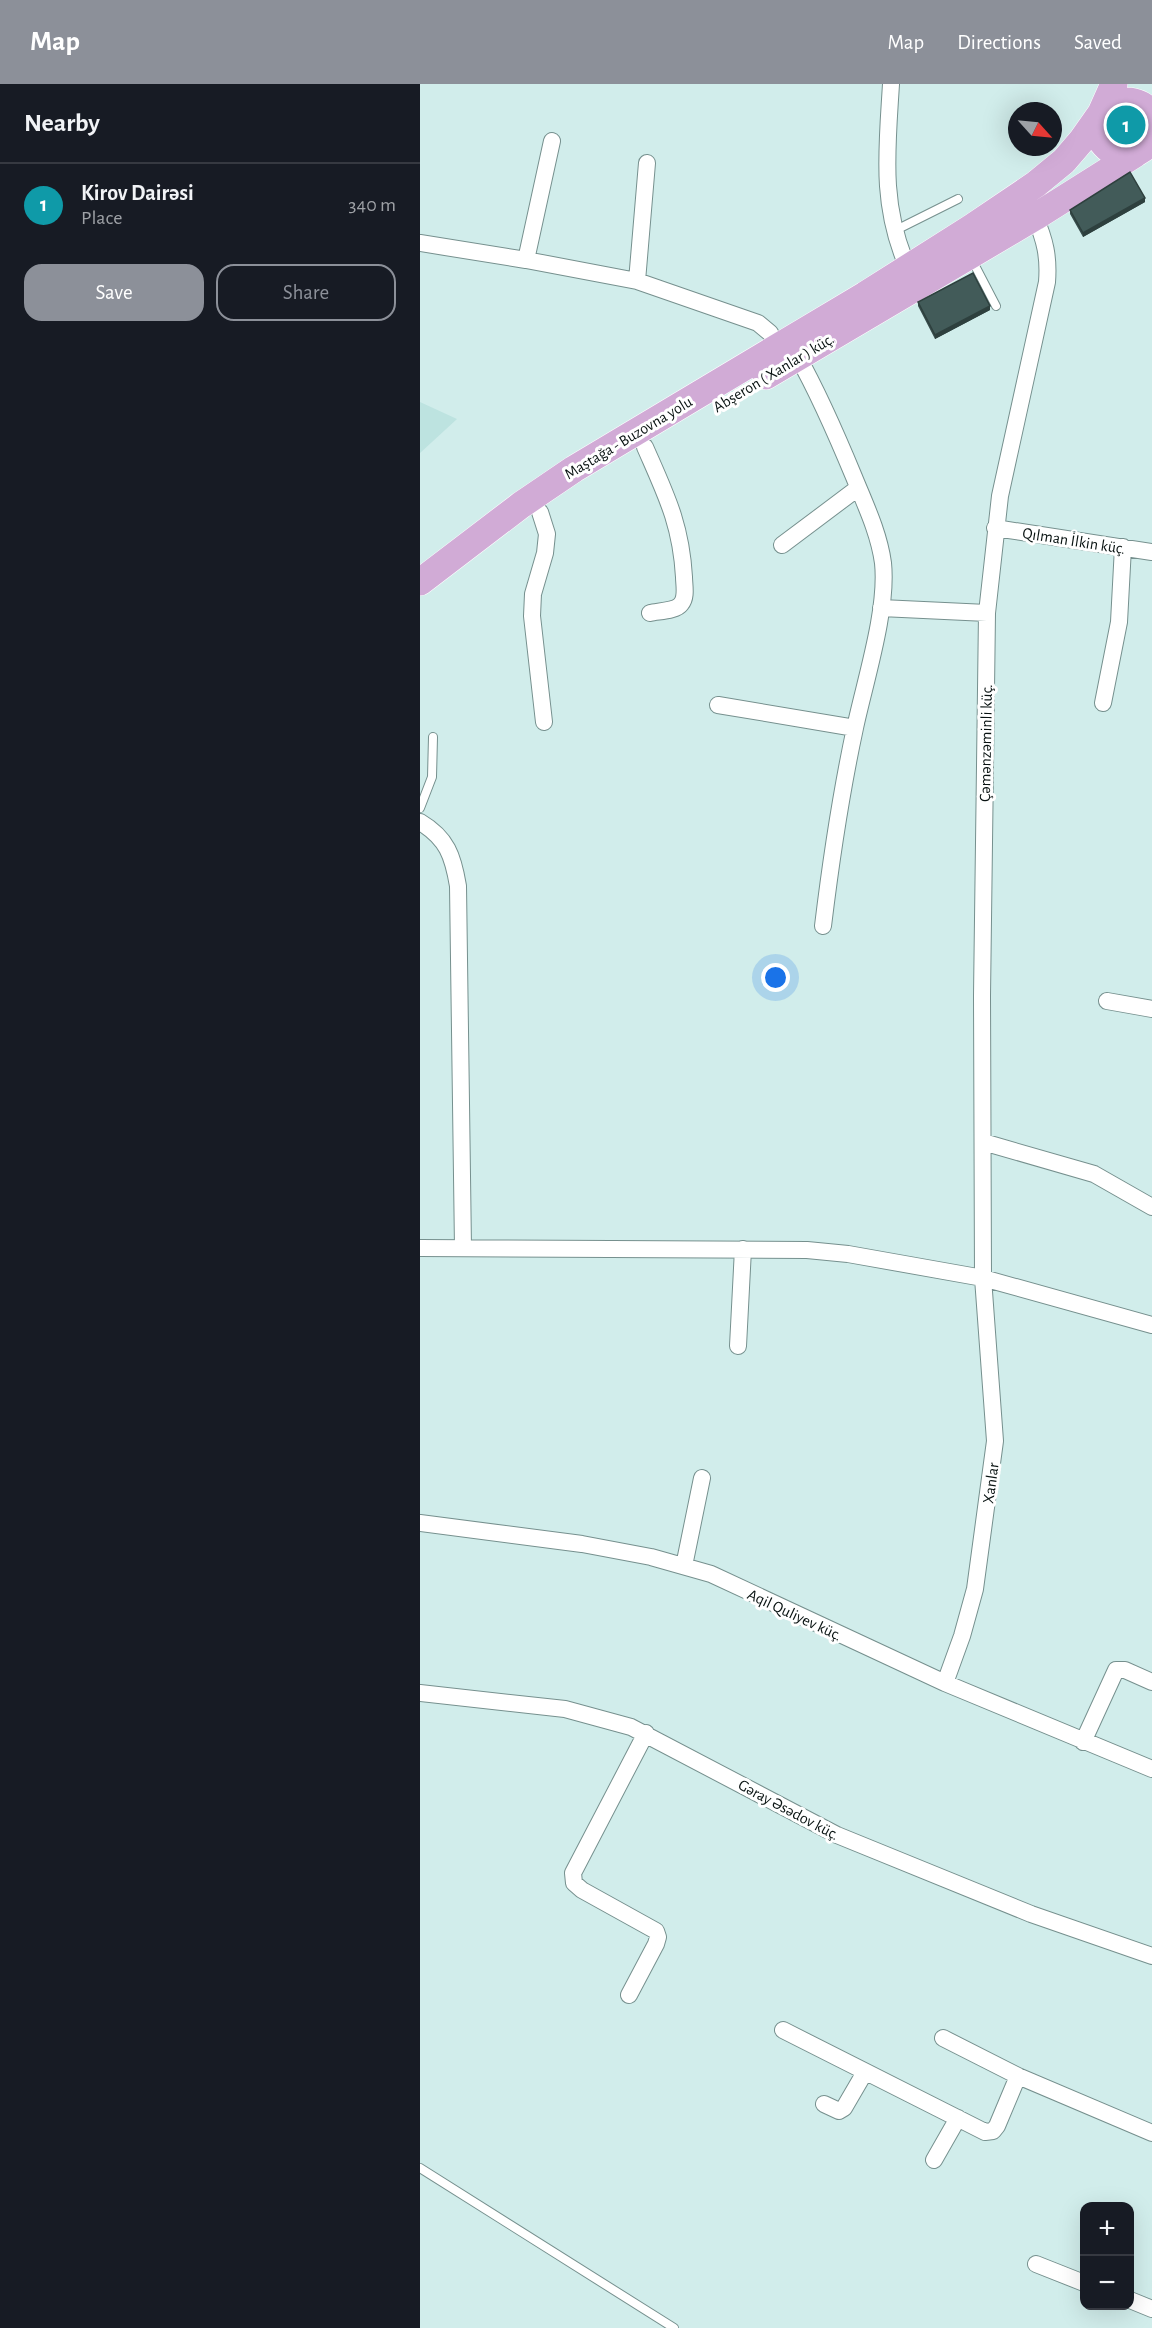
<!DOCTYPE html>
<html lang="en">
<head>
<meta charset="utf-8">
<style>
	:root { --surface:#171b24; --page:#242831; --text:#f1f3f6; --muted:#9ea1a6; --line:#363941; --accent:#8c9099 }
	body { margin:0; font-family:"Alegreya Sans",sans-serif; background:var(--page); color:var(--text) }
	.controls { position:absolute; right:18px; bottom:18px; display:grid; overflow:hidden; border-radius:12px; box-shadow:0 6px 24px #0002 }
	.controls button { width:54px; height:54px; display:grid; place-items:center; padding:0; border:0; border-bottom:2px solid var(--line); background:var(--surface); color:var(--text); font:30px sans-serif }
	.compass { position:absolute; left:588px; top:18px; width:54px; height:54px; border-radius:50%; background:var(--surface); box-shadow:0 6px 24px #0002; rotate:117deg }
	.you { position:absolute; left:356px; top:894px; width:21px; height:21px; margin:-15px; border:4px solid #fff; border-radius:50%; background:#1a73e8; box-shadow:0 0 0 9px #1a73e833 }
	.badge { display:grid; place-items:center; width:39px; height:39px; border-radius:50%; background:var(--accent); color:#fff; font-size:20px; font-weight:700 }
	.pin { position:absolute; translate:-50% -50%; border:3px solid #fff; box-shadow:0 2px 6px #0006 }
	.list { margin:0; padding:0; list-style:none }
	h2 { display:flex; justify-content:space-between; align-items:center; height:78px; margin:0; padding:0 24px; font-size:26px }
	h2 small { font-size:20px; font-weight:400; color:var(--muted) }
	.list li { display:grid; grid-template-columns:39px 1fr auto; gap:18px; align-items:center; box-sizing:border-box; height:84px; padding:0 24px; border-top:2px solid var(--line) }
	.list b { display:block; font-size:22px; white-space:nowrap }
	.list p { margin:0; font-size:20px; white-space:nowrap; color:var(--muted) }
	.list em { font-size:20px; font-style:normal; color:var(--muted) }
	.actions { display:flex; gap:12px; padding:18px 24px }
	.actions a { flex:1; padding:14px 0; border:2px solid var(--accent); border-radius:18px; text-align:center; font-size:21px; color:var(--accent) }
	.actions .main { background:var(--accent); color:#fff }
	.map { position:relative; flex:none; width:732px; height:2244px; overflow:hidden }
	header { display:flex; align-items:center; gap:36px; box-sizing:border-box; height:84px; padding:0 30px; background:var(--accent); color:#fff }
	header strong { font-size:28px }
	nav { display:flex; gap:33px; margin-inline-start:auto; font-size:21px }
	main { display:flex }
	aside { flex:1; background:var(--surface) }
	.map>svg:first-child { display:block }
	.built { fill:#bde3e0 }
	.green { fill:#54d6cf }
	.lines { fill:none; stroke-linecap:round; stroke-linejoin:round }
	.lane-casing { stroke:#76908e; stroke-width:10 }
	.street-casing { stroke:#76908e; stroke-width:18 }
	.primary-casing { stroke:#fff; stroke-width:28 }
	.lane { stroke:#fff; stroke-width:8 }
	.street { stroke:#fff; stroke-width:16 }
	.primary { stroke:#d1abd6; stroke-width:27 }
	.wall { fill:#394e4d }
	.shaded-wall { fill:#2e403e }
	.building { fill:#425b59; stroke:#2e403e; stroke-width:1.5 }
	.labels { text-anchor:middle; stroke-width:6; stroke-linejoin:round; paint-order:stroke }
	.street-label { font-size:16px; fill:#081211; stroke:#fff }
</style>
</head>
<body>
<header>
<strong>Map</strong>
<nav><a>Map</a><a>Directions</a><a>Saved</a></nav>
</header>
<main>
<aside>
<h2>Nearby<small></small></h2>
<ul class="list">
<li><span class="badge" style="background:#0f9aa8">1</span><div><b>Kirov Dairəsi</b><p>Place</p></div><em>340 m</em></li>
</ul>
<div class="actions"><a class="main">Save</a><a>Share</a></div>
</aside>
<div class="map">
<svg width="732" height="2244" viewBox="0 0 732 2244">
	<rect width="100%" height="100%" fill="#d1edeb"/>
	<path class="built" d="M0,318L37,335L0,369Z"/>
	<path class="green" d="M693 42a13 13 0 1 1 26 0a13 13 0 1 1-26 0Z"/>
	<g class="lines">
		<g class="lane-casing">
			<path id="lane" d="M474,147L538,115
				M551,174L576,222
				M0,724L12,693L13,653
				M0,2084L254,2244"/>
		</g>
		<g class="street-casing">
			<path id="street" d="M471,0C467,66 460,121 488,184
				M0,159L106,176L217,197L338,239L350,249L358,263
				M106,176L132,57
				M217,197L227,79
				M378,273C400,312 417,352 434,393C445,420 459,449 463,479C468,526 445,597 435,644C421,709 411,776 403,842
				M225,363C246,411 261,440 264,493C264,501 267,513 261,520C256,527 239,527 230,529
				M120,428L127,450L125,469L113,510L112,532L124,638
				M575,444L732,468
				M362,461L438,404
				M461,524L567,529
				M683,619L699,538L703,463
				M298,621L435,644
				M0,738C27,754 33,772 38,802L43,1164
				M687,917L732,925
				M563,1058L674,1090L732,1123
				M0,1164L387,1166L428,1170L563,1194L732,1241
				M318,1262L323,1165
				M0,1439L162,1460L231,1473L291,1490L525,1599L732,1685
				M264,1482L282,1394
				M525,1599L542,1552L555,1505L575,1357L563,1194L562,912L567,529L580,412L627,198C629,173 625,156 615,133
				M0,1609L145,1625L211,1643L417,1751L611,1830L732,1872
				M663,1658L696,1586H705L732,1598
				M209,1911L236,1860L238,1853L236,1847L162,1806L154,1799L153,1789L226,1649
				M363,1946L565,2048L573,2047L577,2042L598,1992L732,2049
				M523,1954L598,1992
				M404,2020L419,2027L424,2024L445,1988
				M514,2076L538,2034
				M616,2180L664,2199
				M710,2216L732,2225"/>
		</g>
		<g class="primary-casing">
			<path id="primary" d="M732,32C715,0 660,25 682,58C688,66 696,71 706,71C718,71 727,63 732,53
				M346,292L615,133L715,70
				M0,498L101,421L154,385L445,211L551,144L616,100L644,77L662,56L681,29L694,0"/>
		</g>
		<use href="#lane" class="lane"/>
		<use href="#street" class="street"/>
		<use href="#primary" class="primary"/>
	</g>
	<path class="wall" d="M725,118L663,153L650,130V126Z
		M498,218L570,226L515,255L498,222Z"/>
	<path class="shaded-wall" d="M725,114V118L663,153V149Z
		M570,222V226L515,255V251Z"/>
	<path class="building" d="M710,88L725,114L663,149L650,126Z
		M553,189L570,222L515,251L498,218Z"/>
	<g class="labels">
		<g class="street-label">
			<text transform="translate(353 288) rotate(-31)" y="6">Abşeron ( Xanlar ) küç.</text>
			<text transform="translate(208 353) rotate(-31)" y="6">Maştağa - Buzovna yolu</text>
			<text transform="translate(654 456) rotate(9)" y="6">Qılman İlkin küç.</text>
			<text transform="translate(565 659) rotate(-89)" y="6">Çəmənzəminli küç.</text>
			<text transform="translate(570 1399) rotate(-82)" y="6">Xanlar</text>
			<text transform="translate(375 1530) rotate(25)" y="6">Aqil Quliyev küç.</text>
			<text transform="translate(369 1725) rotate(28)" y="6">Gəray Əsədov küç.</text>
		</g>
	</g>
</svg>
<div class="controls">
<button>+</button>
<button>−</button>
</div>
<svg class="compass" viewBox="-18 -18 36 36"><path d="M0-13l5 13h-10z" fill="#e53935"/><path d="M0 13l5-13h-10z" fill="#9ea1a6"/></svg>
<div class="you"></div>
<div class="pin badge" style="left:706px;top:41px;background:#0f9aa8">1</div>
</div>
</main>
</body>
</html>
